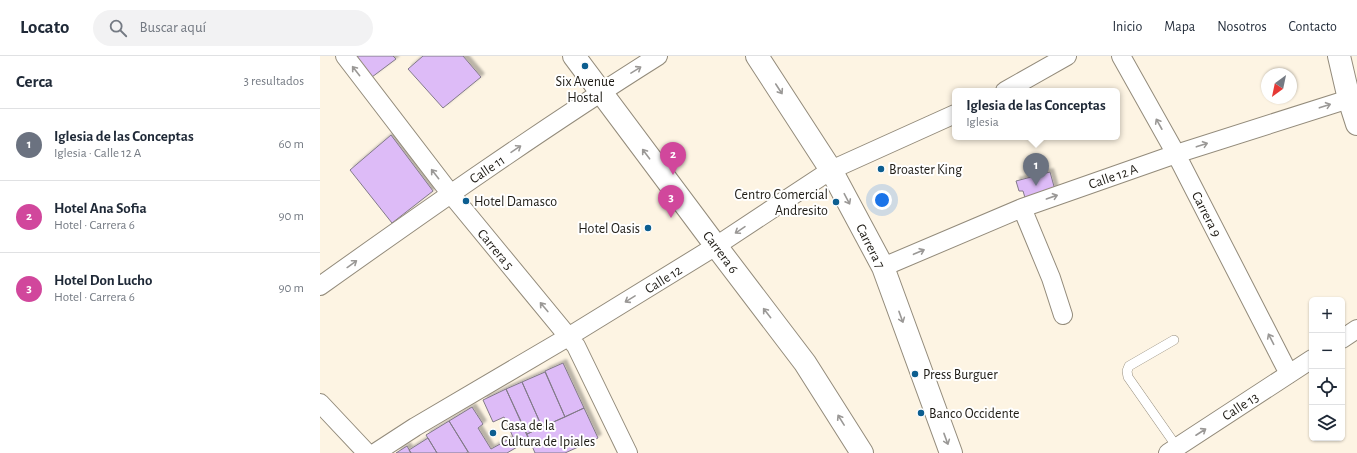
<!DOCTYPE html>
<html lang="es">
<head>
<meta charset="utf-8">
<style>
	:root { --surface:#fff; --page:#f2f2f3; --text:#1f2937; --muted:#747a83; --line:#e0e1e3; --accent:#2563eb }
	body { margin:0; font-family:"Alegreya Sans",sans-serif; background:var(--page); color:var(--text) }
	.controls { position:absolute; right:12px; bottom:12px; display:grid; overflow:hidden; border-radius:6px; box-shadow:0 1px 3px #0004 }
	.controls button { width:36px; height:36px; display:grid; place-items:center; padding:0; border:0; border-bottom:1px solid var(--line); background:var(--surface); color:var(--text); font:20px sans-serif }
	.compass { position:absolute; left:941px; top:12px; width:36px; height:36px; border-radius:50%; background:var(--surface); box-shadow:0 1px 3px #0004; rotate:213deg }
	.you { position:absolute; left:562px; top:144px; width:14px; height:14px; margin:-10px; border:3px solid #fff; border-radius:50%; background:#1a73e8; box-shadow:0 0 0 6px #1a73e833 }
	.badge { display:grid; place-items:center; width:26px; height:26px; border-radius:50%; background:var(--accent); color:#fff; font-size:13px; font-weight:700 }
	.pin { position:absolute; translate:-50% -33px; filter:drop-shadow(0 1px 2px #0008) }
	.pin::after { content:''; position:absolute; top:21px; width:14px; height:12px; background:inherit; clip-path:polygon(0 0,100% 0,50% 100%) }
	.popup { position:absolute; left:632px; top:32px; width:168px; height:52px; box-sizing:border-box; display:grid; place-content:center; border-radius:6px; background:var(--surface); filter:drop-shadow(0 1px 3px #0005); font-size:13px; white-space:nowrap; color:var(--muted) }
	.popup b { font-size:15px; color:var(--text) }
	.popup::after { content:''; position:absolute; left:50%; top:100%; margin-left:-8px; border:8px solid transparent; border-top-color:var(--surface) }
	.list { margin:0; padding:0; list-style:none }
	h2 { display:flex; justify-content:space-between; align-items:center; height:52px; margin:0; padding:0 16px; font-size:17px }
	h2 small { font-size:13px; font-weight:400; color:var(--muted) }
	.list li { display:grid; grid-template-columns:26px 1fr auto; gap:12px; align-items:center; box-sizing:border-box; height:72px; padding:0 16px; border-top:1px solid var(--line) }
	.list b { display:block; font-size:15px; white-space:nowrap }
	.list p { margin:0; font-size:13px; white-space:nowrap; color:var(--muted) }
	.list em { font-size:13px; font-style:normal; color:var(--muted) }
	.icon { flex:none; width:22px; height:22px; fill:none; stroke:currentColor; stroke-width:2; stroke-linecap:round; stroke-linejoin:round }
	.map { position:relative; flex:none; width:1037px; height:397px; overflow:hidden }
	header { display:flex; align-items:center; gap:24px; box-sizing:border-box; height:56px; padding:0 20px; background:var(--surface); border-bottom:1px solid var(--line) }
	header strong { font-size:19px }
	nav { display:flex; gap:22px; margin-inline-start:auto; font-size:14px }
	.search { width:280px; height:36px; background:var(--page); display:flex; align-items:center; gap:10px; box-sizing:border-box; padding:0 14px; border-radius:22px; color:var(--muted); font-size:15px }
	main { display:flex }
	aside { flex:1; background:var(--surface) }
	.map>svg:first-child { display:block }
	.building { fill:#ddbbf7; stroke:#827a89; filter:url(#shadow) }
	.lines { fill:none; stroke-linecap:round; stroke-linejoin:round }
	.lane-casing { stroke:#938b7b; stroke-width:10 }
	.street-casing { stroke:#938b7b; stroke-width:20 }
	.secondary-casing { stroke:#938b7b; stroke-width:24 }
	.lane { stroke:#fff; stroke-width:9 }
	.street { stroke:#fff; stroke-width:18 }
	.secondary { stroke:#fff; stroke-width:22 }
	.oneway { stroke:#9a9896 }
	.poi-dot { fill:#0c5e90; stroke:#fff; stroke-width:1.5 }
	.labels { text-anchor:middle; stroke-width:4; stroke-linejoin:round; paint-order:stroke }
	.poi-label { font-size:14px; fill:#1e1b15; stroke:#fff; text-anchor:start }
	.street-label { font-size:14px; fill:#1e1b15; stroke:#fff }
</style>
</head>
<body>
<header>
<strong>Locato</strong>
<div class="search"><svg class="icon" aria-label="search" viewBox="0 0 24 24"><circle cx="10" cy="10" r="6"/><path d="M15 15l6 6"/></svg>Buscar aquí</div>
<nav><a>Inicio</a><a>Mapa</a><a>Nosotros</a><a>Contacto</a></nav>
</header>
<main>
<aside>
<h2>Cerca<small>3 resultados</small></h2>
<ul class="list">
<li><span class="badge" style="background:#6b7280">1</span><div><b>Iglesia de las Conceptas</b><p>Iglesia · Calle 12 A</p></div><em>60 m</em></li>
<li><span class="badge" style="background:#d1479c">2</span><div><b>Hotel Ana Sofia</b><p>Hotel · Carrera 6</p></div><em>90 m</em></li>
<li><span class="badge" style="background:#d1479c">3</span><div><b>Hotel Don Lucho</b><p>Hotel · Carrera 6</p></div><em>90 m</em></li>
</ul>
</aside>
<div class="map">
<svg width="1037" height="397" viewBox="0 0 1037 397">
	<defs>
		<filter id="shadow"><feDropShadow dx="3.5" dy="-3.5" stdDeviation="1" flood-color="#0004"/></filter>
	</defs>
	<rect width="100%" height="100%" fill="#fdf4e3"/>
	<path class="building" d="M36,0H73L76,3L52,21Z
		M103,0H143L161,21L123,52L88,13Z
		M71,79L113,135L72,167L30,114Z
		M730,116L735,134L706,145L703,135H699L696,125Z
		M243,307L264,352L245,361L225,315Z
		M225,316L245,361L222,371L202,326Z
		M202,326L222,371L207,378L186,333Z
		M186,333L209,384L187,397H149L129,365L152,351L163,368L158,372L171,393L193,381L184,361L173,366L163,344Z
		M264,352L278,382L245,397H215L207,378Z
		M129,365L148,396L146,397H117L106,379Z
		M108,382L117,397H91L89,394Z
		M87,390L91,397H76Z"/>
	<g class="lines">
		<g class="lane-casing">
			<path id="lane" d="M854,284L809,310L807,315L808,321L857,391"/>
		</g>
		<g class="street-casing">
			<path id="street" d="M25,0L130,137L256,290L308,397
				M801,0L856,98L969,318
				M685,35L747,0
				M702,152L731,222L743,259
				M563,211L702,152L856,98L1029,43
				M0,230C111,151 222,73 338,0
				M1022,283L1037,273
				M0,347L47,397
				M55,397L95,371L248,281L396,190L511,114L635,58
				M848,397L992,303"/>
		</g>
		<g class="secondary-casing">
			<path id="secondary" d="M254,0L396,190L485,307L542,397
				M437,0L511,114L563,211L631,397
				M1019,0L1029,43L1037,68"/>
		</g>
		<use href="#lane" class="lane"/>
		<use href="#street" class="street"/>
		<use href="#secondary" class="secondary"/>
	</g>
	<defs><path id="oneway-shaft" d="M-6 0H5M1.5-3L5.5 0L1.5 3" fill="none" stroke-width="1.6" stroke-linecap="round" stroke-linejoin="round"/></defs>
	<g class="oneway">
		<use href="#oneway-shaft" transform="translate(316 14) rotate(-32)"/>
		<use href="#oneway-shaft" transform="translate(36 15) rotate(-128)"/>
		<use href="#oneway-shaft" transform="translate(459 33) rotate(57)"/>
		<use href="#oneway-shaft" transform="translate(1005 50) rotate(-18)"/>
		<use href="#oneway-shaft" transform="translate(839 68) rotate(-119)"/>
		<use href="#oneway-shaft" transform="translate(882 89) rotate(-18)"/>
		<use href="#oneway-shaft" transform="translate(196 93) rotate(-34)"/>
		<use href="#oneway-shaft" transform="translate(326 98) rotate(-127)"/>
		<use href="#oneway-shaft" transform="translate(115 118) rotate(-128)"/>
		<use href="#oneway-shaft" transform="translate(732 141) rotate(-19)"/>
		<use href="#oneway-shaft" transform="translate(527 143) rotate(62)"/>
		<use href="#oneway-shaft" transform="translate(420 174) rotate(146)"/>
		<use href="#oneway-shaft" transform="translate(599 196) rotate(-23)"/>
		<use href="#oneway-shaft" transform="translate(32 208) rotate(-36)"/>
		<use href="#oneway-shaft" transform="translate(310 243) rotate(148)"/>
		<use href="#oneway-shaft" transform="translate(224 251) rotate(-130)"/>
		<use href="#oneway-shaft" transform="translate(447 257) rotate(-128)"/>
		<use href="#oneway-shaft" transform="translate(581 261) rotate(70)"/>
		<use href="#oneway-shaft" transform="translate(951 283) rotate(-117)"/>
		<use href="#oneway-shaft" transform="translate(521 364) rotate(-122)"/>
		<use href="#oneway-shaft" transform="translate(881 376) rotate(-33)"/>
		<use href="#oneway-shaft" transform="translate(626 383) rotate(70)"/>
	</g>
	<g class="poi-dot">
		<circle cx="265" cy="10" r="4"/>
		<circle cx="561" cy="113" r="4"/>
		<circle cx="146" cy="145" r="4"/>
		<circle cx="516" cy="146" r="4"/>
		<circle cx="328" cy="172" r="4"/>
		<circle cx="595" cy="318" r="4"/>
		<circle cx="601" cy="357" r="4"/>
		<circle cx="173" cy="377" r="4"/>
	</g>
	<g class="labels">
		<g class="poi-label">
			<text x="265" y="30" text-anchor="middle">Six Avenue<tspan x="265" dy="16">Hostal</tspan></text>
			<text x="569" y="118">Broaster King</text>
			<text x="508" y="143" text-anchor="end">Centro Comercial<tspan x="508" dy="16">Andresito</tspan></text>
			<text x="154" y="150">Hotel Damasco</text>
			<text x="320" y="177" text-anchor="end">Hotel Oasis</text>
			<text x="603" y="323">Press Burguer</text>
			<text x="609" y="362">Banco Occidente</text>
			<text x="181" y="374">Casa de la<tspan x="181" dy="16">Cultura de Ipiales</tspan></text>
		</g>
		<g class="street-label">
			<text transform="translate(167 113) rotate(-34)" y="5">Calle 11</text>
			<text transform="translate(793 120) rotate(-19)" y="5">Calle 12 A</text>
			<text transform="translate(887 158) rotate(63)" y="5">Carrera 9</text>
			<text transform="translate(551 190) rotate(63)" y="5">Carrera 7</text>
			<text transform="translate(176 193) rotate(50)" y="5">Carrera 5</text>
			<text transform="translate(401 196) rotate(53)" y="5">Carrera 6</text>
			<text transform="translate(343 223) rotate(-32)" y="5">Calle 12</text>
			<text transform="translate(920 350) rotate(-33)" y="5">Calle 13</text>
		</g>
	</g>
</svg>
<div class="controls">
<button>+</button>
<button>−</button>
<button><svg class="icon" aria-label="locate" viewBox="0 0 24 24"><circle cx="12" cy="12" r="6"/><path d="M12 2v4M12 18v4M2 12h4M18 12h4"/></svg></button>
<button><svg class="icon" aria-label="layers" viewBox="0 0 24 24"><path d="M12 4l9 5-9 5-9-5zM3 14l9 5 9-5"/></svg></button>
</div>
<svg class="compass" viewBox="-18 -18 36 36"><path d="M0-13l5 13h-10z" fill="#e53935"/><path d="M0 13l5-13h-10z" fill="#747a83"/></svg>
<div class="you"></div>
<div class="pin badge" style="left:716px;top:130px;background:#6b7280">1</div>
<div class="popup"><b>Iglesia de las Conceptas</b>Iglesia</div>
<div class="pin badge" style="left:353px;top:119px;background:#d1479c">2</div>
<div class="pin badge" style="left:351px;top:162px;background:#d1479c">3</div>
</div>
</main>
</body>
</html>
